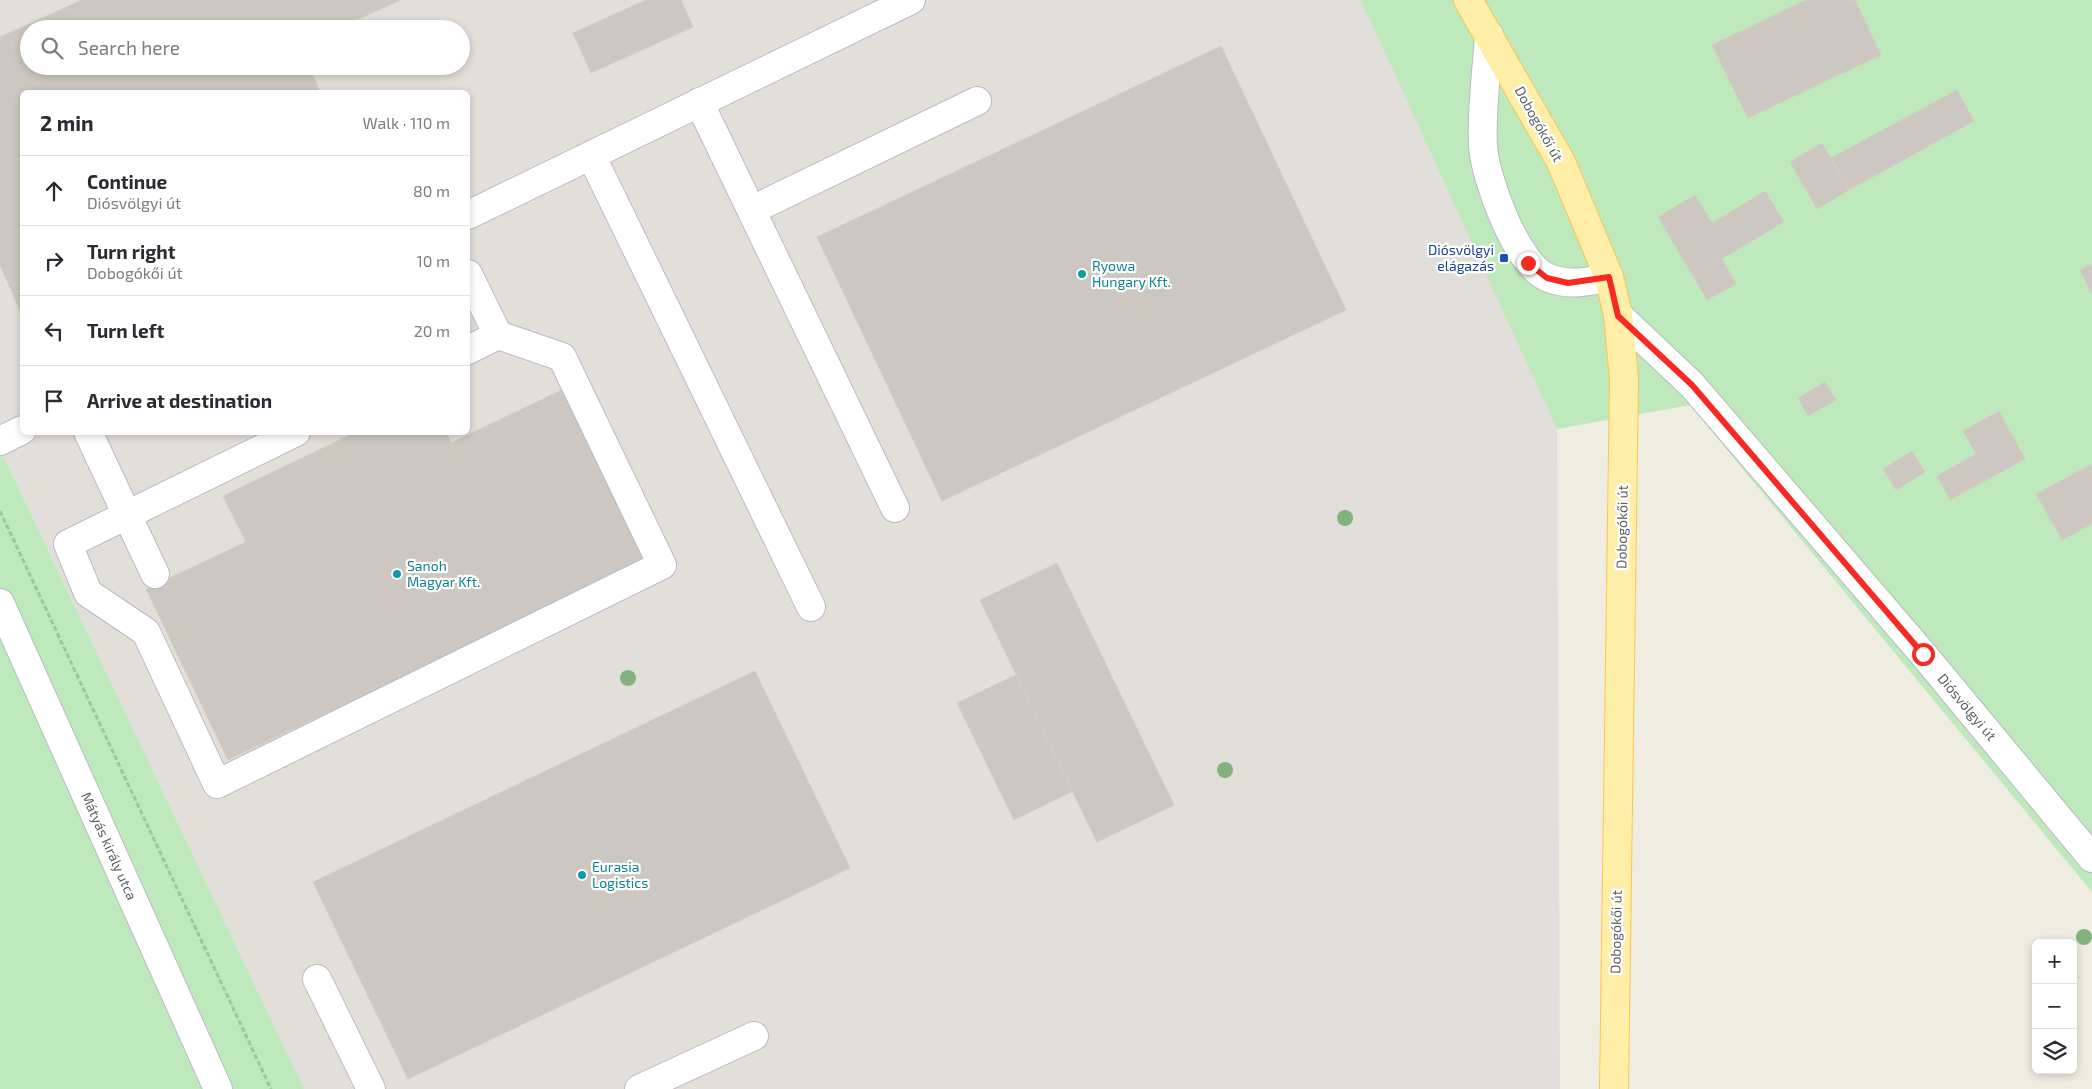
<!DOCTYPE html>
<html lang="en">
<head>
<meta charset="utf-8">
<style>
	:root { --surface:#fff; --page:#f7f7f7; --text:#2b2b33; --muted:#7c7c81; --line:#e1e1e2 }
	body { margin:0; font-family:"Exo 2",sans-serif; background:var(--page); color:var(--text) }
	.controls { position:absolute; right:15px; bottom:15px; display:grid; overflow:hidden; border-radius:8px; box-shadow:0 2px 8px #0003 }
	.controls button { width:45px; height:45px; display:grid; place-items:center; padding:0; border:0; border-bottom:1px solid var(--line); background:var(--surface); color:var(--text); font:25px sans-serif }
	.stop { position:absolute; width:15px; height:15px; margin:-11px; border:4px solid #f72920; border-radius:50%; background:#fff }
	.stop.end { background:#f72920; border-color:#fff; box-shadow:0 1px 5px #0008 }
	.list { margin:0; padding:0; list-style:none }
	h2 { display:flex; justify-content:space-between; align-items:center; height:65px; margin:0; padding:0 20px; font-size:21px }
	h2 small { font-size:16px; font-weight:400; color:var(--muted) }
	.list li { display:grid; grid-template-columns:32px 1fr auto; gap:15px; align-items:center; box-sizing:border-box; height:70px; padding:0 20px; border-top:1px solid var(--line) }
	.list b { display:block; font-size:19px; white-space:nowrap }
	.list p { margin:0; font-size:16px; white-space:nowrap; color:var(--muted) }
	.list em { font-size:16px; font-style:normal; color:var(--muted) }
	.icon { flex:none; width:28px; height:28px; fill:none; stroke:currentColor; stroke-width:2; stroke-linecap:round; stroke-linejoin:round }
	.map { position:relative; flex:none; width:2092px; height:1089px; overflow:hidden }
	.search { position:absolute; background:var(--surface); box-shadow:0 2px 8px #0003; left:20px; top:20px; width:450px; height:55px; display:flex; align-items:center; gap:12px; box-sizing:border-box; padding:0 18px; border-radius:28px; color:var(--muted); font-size:19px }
	.panel { position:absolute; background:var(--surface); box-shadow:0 2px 8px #0003; left:20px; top:90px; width:450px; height:345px; border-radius:8px }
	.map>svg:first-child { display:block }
	.industrial { fill:#e2dfda; fill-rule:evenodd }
	.green { fill:#bee9bc }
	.building { fill:#ccc8c1; stroke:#d4cdc0 }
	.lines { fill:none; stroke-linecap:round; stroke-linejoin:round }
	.minor-casing { stroke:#b8bbc0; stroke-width:30 }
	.major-casing { stroke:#fdc54d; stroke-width:30 }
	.path { stroke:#95caa2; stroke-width:3; stroke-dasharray:5 2.5; stroke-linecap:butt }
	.minor { stroke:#fff; stroke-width:28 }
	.major { stroke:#ffeea7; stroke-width:28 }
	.tree { fill:#84b27f }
	.route { stroke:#f72920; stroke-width:6 }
	.transit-dot { fill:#1a4fb4; stroke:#fff; stroke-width:2 }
	.culture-dot { fill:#0f9aa8; stroke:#fff; stroke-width:2 }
	.labels { text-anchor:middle; stroke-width:4.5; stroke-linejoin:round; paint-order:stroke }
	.street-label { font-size:14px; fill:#5b5f64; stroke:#fff }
	.transit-label { font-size:14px; fill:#164399; stroke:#fff; text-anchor:end }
	.culture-label { font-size:14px; fill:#0d838f; stroke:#fff; text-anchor:start }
</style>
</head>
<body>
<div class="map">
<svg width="2092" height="1089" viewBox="0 0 2092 1089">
	<rect width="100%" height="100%" fill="#efece2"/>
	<path class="industrial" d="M0,0H1370L1431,134L1557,429L1560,1089H304L0,449ZM29,29H461V66H29ZM22,92H468V432H22Z"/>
	<path class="green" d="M1361,0H2092V892L1690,405L1557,429Z
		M0,449L304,1089H0Z"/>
	<path class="building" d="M82,0H401L336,29H29V66H309L320,92H22V315L0,265V37Z
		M646,0H681L693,27L591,73L573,33Z
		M1806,0H1855L1881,55L1748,118L1712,45Z
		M1221,46L1346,310L942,501L817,237Z
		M1957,90L1974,121L1849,190L1831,158Z
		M1822,143L1849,190L1817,209L1790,162Z
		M1765,191L1784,222L1693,276L1658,217L1695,195L1712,223Z
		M1722,259L1736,284L1707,300L1693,276Z
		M2092,264V294L2080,270Z
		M1825,382L1836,400L1808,416L1798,398Z
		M566,388L648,559L228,760L146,589L246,542L223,496L356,432H446L451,443Z
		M1999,411L2025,459L1950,500L1937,476L1976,454L1963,431Z
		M1912,451L1925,472L1896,490L1883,469Z
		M2092,464V524L2062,540L2036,494Z
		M1057,563L1174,805L1097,842L980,600Z
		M755,671L850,868L408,1079L313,882Z
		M1016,675L1073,791L1014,820L957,703Z"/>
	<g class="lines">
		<g class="minor-casing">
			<path id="minor" d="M1489,35C1487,71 1481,109 1483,146C1485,178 1517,267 1549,278C1568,286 1589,282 1609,277
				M699,102L895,508
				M591,155L811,607
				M752,210L977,101
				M468,215L911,0
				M1618,315L1692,385L1923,654L2092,858
				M468,350L498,335
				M88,432L127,515L68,544L88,593L146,632L217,784L662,565L562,357L498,335L468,274
				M0,441L22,430
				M155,574L127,515L296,432
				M0,603L218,1089
				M317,979L371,1089
				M639,1089L754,1036"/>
		</g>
		<g class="major-casing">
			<path id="major" d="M1468,0L1561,162L1609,277L1618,315L1624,379L1614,1089"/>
		</g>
		<path class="path" d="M0,511L271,1089"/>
		<use href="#minor" class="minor"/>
		<use href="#major" class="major"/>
	</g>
	<g class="tree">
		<circle cx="1345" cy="518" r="8"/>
		<circle cx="628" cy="678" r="8"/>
		<circle cx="1225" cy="770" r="8"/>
		<circle cx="2084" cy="937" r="8"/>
	</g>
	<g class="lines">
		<path class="route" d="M1528,263L1547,278L1568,283L1609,277L1618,316L1692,385L1923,654"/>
	</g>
	<rect class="transit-dot" x="1499" y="253" width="10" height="10" rx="2.5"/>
	<g class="culture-dot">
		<circle cx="1082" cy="274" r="5"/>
		<circle cx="397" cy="574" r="5"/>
		<circle cx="582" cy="875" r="5"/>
	</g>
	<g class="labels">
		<g class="street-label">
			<text transform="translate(1539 124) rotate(61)" y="5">Dobogókői út</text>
			<text transform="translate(1622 527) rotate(-89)" y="5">Dobogókői út</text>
			<text transform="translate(1967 707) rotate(50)" y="5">Diósvölgyi út</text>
			<text transform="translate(109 846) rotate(66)" y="5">Mátyás király utca</text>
			<text transform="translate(1616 932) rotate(-89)" y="5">Dobogókői út</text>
		</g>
		<g class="transit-label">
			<text x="1494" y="255">Diósvölgyi<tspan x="1494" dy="16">elágazás</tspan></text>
		</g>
		<g class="culture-label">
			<text x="1092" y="271">Ryowa<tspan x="1092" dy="16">Hungary Kft.</tspan></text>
			<text x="407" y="571">Sanoh<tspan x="407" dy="16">Magyar Kft.</tspan></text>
			<text x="592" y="872">Eurasia<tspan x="592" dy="16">Logistics</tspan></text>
		</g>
	</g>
</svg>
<div class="controls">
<button>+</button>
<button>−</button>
<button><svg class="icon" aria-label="layers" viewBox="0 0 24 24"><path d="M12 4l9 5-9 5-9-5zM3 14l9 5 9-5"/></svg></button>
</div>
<div class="stop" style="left:1923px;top:654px"></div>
<div class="stop end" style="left:1528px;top:263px"></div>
<div class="search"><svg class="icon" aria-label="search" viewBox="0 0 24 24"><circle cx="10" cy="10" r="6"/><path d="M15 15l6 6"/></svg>Search here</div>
<section class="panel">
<h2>2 min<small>Walk · 110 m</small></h2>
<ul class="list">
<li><svg class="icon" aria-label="ahead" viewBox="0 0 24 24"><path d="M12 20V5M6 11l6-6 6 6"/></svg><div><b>Continue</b><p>Diósvölgyi út</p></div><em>80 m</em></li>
<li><svg class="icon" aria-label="right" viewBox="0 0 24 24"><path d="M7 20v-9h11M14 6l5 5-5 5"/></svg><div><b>Turn right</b><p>Dobogókői út</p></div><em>10 m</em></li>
<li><svg class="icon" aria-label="left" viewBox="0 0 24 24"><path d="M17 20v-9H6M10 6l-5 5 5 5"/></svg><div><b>Turn left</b></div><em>20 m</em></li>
<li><svg class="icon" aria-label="arrive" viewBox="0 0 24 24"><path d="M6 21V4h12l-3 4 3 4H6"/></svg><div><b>Arrive at destination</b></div></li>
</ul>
</section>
</div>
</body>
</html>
